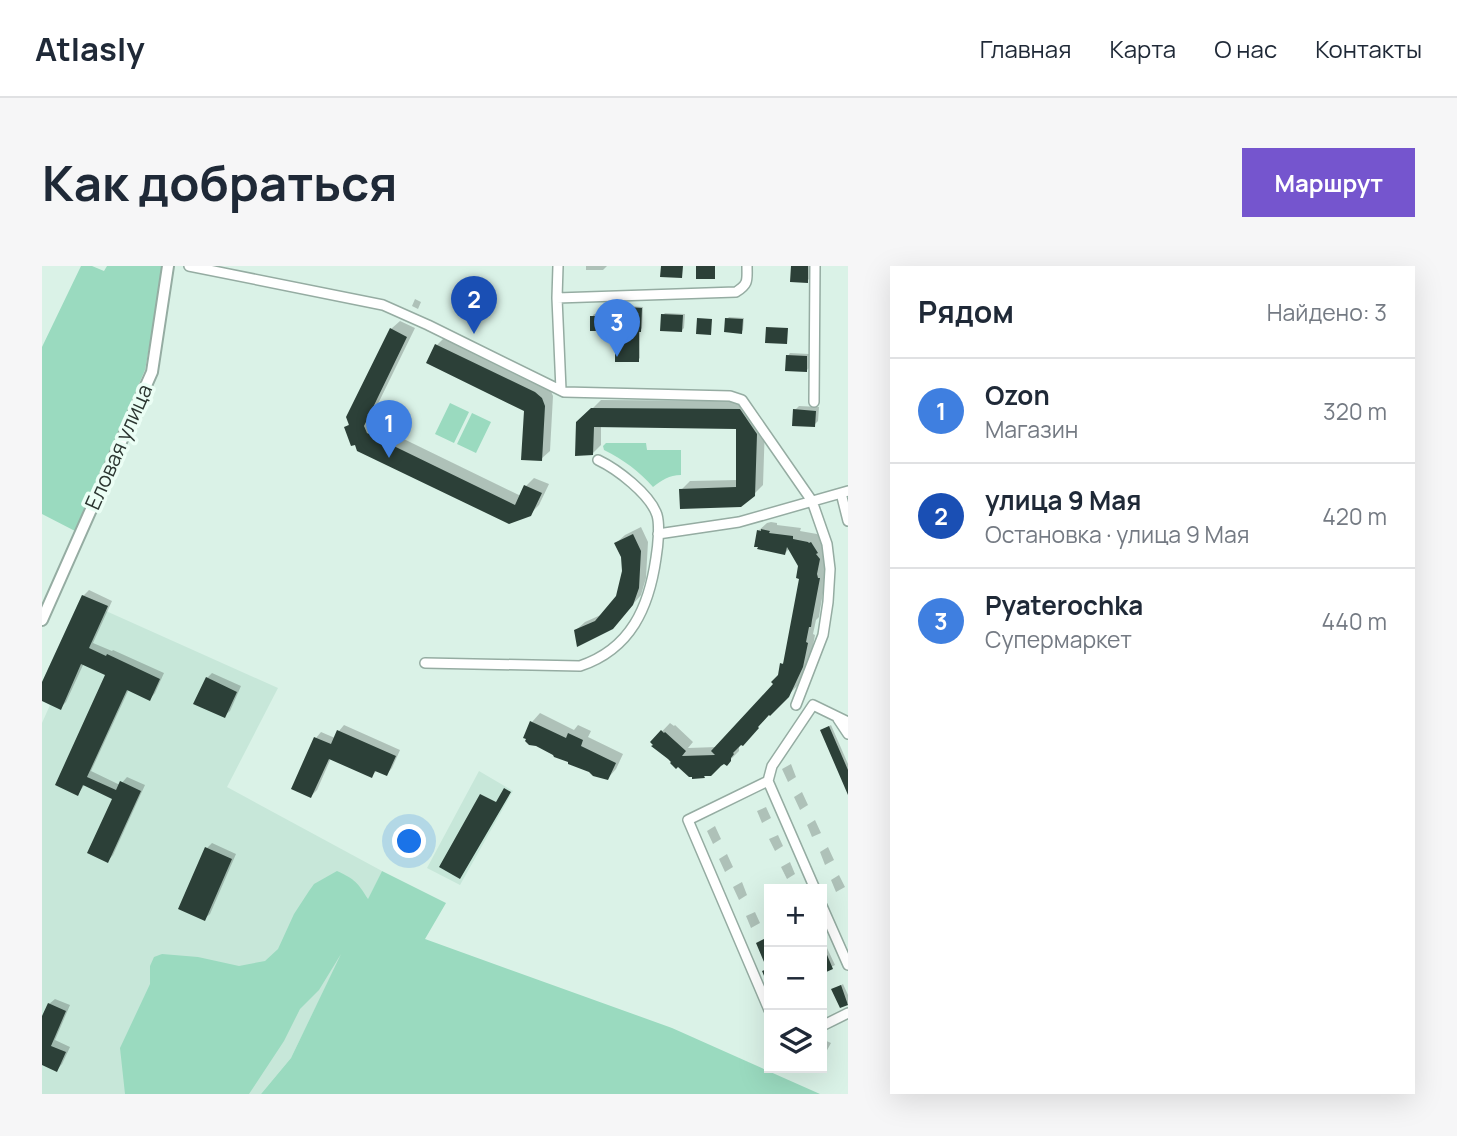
<!DOCTYPE html>
<html lang="ru">
<head>
<meta charset="utf-8">
<style>
	:root { --surface:#fff; --page:#f6f6f7; --text:#1f2937; --muted:#747a83; --line:#e0e1e3; --accent:#7555ce }
	body { margin:0; font-family:Manrope,sans-serif; background:var(--page); color:var(--text) }
	.controls { position:absolute; right:21px; bottom:21px; display:grid; overflow:hidden; border-radius:0px; box-shadow:0 7px 28px #0002 }
	.controls button { width:63px; height:63px; display:grid; place-items:center; padding:0; border:0; border-bottom:2px solid var(--line); background:var(--surface); color:var(--text); font:35px sans-serif }
	.you { position:absolute; left:368px; top:576px; width:24px; height:24px; margin:-18px; border:5px solid #fff; border-radius:50%; background:#1a73e8; box-shadow:0 0 0 10px #1a73e833 }
	.badge { display:grid; place-items:center; width:46px; height:46px; border-radius:50%; background:var(--accent); color:#fff; font-size:23px; font-weight:700 }
	.pin { position:absolute; translate:-50% -58px; filter:drop-shadow(0 2px 4px #0008) }
	.pin::after { content:''; position:absolute; top:37px; width:24px; height:21px; background:inherit; clip-path:polygon(0 0,100% 0,50% 100%) }
	.list { margin:0; padding:0; list-style:none }
	h2 { display:flex; justify-content:space-between; align-items:center; height:91px; margin:0; padding:0 28px; font-size:30px }
	h2 small { font-size:23px; font-weight:400; color:var(--muted) }
	.list li { display:grid; grid-template-columns:46px 1fr auto; gap:21px; align-items:center; box-sizing:border-box; height:105px; padding:0 28px; border-top:2px solid var(--line) }
	.list b { display:block; font-size:26px; white-space:nowrap }
	.list p { margin:0; font-size:23px; white-space:nowrap; color:var(--muted) }
	.list em { font-size:23px; font-style:normal; color:var(--muted) }
	.icon { flex:none; width:38px; height:38px; fill:none; stroke:currentColor; stroke-width:2; stroke-linecap:round; stroke-linejoin:round }
	.map { position:relative; flex:none; width:806px; height:828px; overflow:hidden; border-radius:0px }
	header { display:flex; align-items:center; gap:42px; box-sizing:border-box; height:98px; padding:0 35px; background:var(--surface); border-bottom:2px solid var(--line) }
	header strong { font-size:33px }
	nav { display:flex; gap:38px; margin-inline-start:auto; font-size:24px }
	.intro { display:flex; align-items:center; justify-content:space-between; box-sizing:border-box; height:168px; padding:0 42px }
	h1 { margin:0; font-size:49px }
	.button { padding:18px 32px; border-radius:0px; background:var(--accent); color:#fff; font-size:24px; font-weight:700 }
	main { display:flex; gap:42px; padding:0 42px }
	aside { flex:1; background:var(--surface); border-radius:0px; box-shadow:0 7px 28px #0002 }
	.map>svg:first-child { display:block }
	.built { fill:#c7e7d9 }
	.green { fill:#9adabf }
	.shadow { fill:#0003 }
	.building { fill:#2c4038 }
	.lines { fill:none; stroke-linecap:round; stroke-linejoin:round }
	.minor-casing { stroke:#95aca2; stroke-width:12 }
	.major-casing { stroke:#95aca2; stroke-width:14 }
	.minor { stroke:#fff; stroke-width:9 }
	.major { stroke:#fff; stroke-width:10 }
	.labels { text-anchor:middle; stroke-width:7; stroke-linejoin:round; paint-order:stroke }
	.street-label { font-size:21px; fill:#2c3631; stroke:#ebfef5 }
</style>
</head>
<body>
<header>
<strong>Atlasly</strong>
<nav><a>Главная</a><a>Карта</a><a>О нас</a><a>Контакты</a></nav>
</header>
<div class="intro"><h1>Как добраться</h1><a class="button">Маршрут</a></div>
<main>
<div class="map">
<svg width="806" height="828" viewBox="0 0 806 828">
	<rect width="100%" height="100%" fill="#daf2e7"/>
	<path class="built" d="M40,329L66,340L64,345L236,422L185,521L340,605L249,792L219,828H0V457L8,439L0,435V416Z
		M437,505L471,525L418,619L385,602Z"/>
	<path class="green" d="M39,0H50L62,5L65,0H122L103,104L33,265L0,248V81Z
		M408,137L427,146L412,177L393,168Z
		M430,147L449,156L434,187L415,178Z
		M564,177H604L605,184H639V209C627,209 620,214 611,221C597,205 582,194 562,184L561,180Z
		M295,605C314,614 315,616 326,633L340,605L404,637L383,673L630,762L778,828H219L249,792L299,688L277,724L258,743L242,775L207,828H83L78,782L108,718V700L112,691L120,688L156,691L197,700L223,695L236,683L252,648L267,625L272,618Z"/>
	<path class="shadow" d="M544,0H565L561,4H544Z
		M751,0H769V11L765,15Z
		M373,33L379,36L376,43L370,40Z
		M588,40L601,41L600,62L598,65V92L596,94L575,74L577,72H585L586,42Z
		M623,47L643,48L642,62L640,64L621,49Z
		M552,48L562,49V61L560,63L550,51Z
		M687,51L702,52L701,64L699,66L685,53Z
		M358,55L373,62L330,150L333,159L479,230L484,220L492,212L507,218L497,239L488,248L304,161L308,157L349,63Z
		M403,71L508,123L511,130L508,185L499,193L484,144L395,79Z
		M748,87L767,88V102L765,104L746,90Z
		M559,134L707,135L723,159L721,219L712,228L639,224L648,215L696,214V161L559,160V179L551,187L536,157Z
		M757,140L777,141L776,155L772,159L753,144Z
		M729,256L735,257V259L759,262L758,265L775,268L777,270L778,269L783,277L785,304L778,344L777,351L774,354L771,368L773,369L769,391L755,420L728,448L723,451L724,452L697,481V485L685,497H679L662,511L610,476L628,457L632,460L633,459L651,476L646,482L675,481L733,418L738,409L740,398L744,394L759,312L758,299L748,282L743,287L716,265L725,257Z
		M599,261L606,276L604,312L599,329L579,352L534,364L543,356L561,348L575,331L582,305L581,291L574,277L583,269Z
		M47,324L70,335L51,377L70,385L71,384L122,407L113,427L108,433L87,423L49,505L78,519L85,511L103,519L71,589L66,595L72,532L43,518L36,528L65,408L42,397L24,436L18,442L0,433V421L41,330Z
		M170,407L199,420L188,445L182,450L165,412Z
		M498,447L532,464L536,459L549,465L546,471L581,488L574,503L566,512L490,456Z
		M302,459L358,484L350,502L345,508L336,504L329,510L289,492L275,524L269,530L274,472L279,466L293,472L297,465Z
		M789,459L806,498V525L782,463Z
		M749,498L754,511L746,516L740,503Z
		M760,526L766,539L758,544L752,531Z
		M724,541L729,552L720,557L715,545Z
		M773,554L779,567L770,571L765,559Z
		M673,560L679,573L671,578L665,565Z
		M736,569L741,580L733,585L727,573Z
		M170,577L194,588L168,648L162,653L165,582Z
		M786,581L792,594L783,599L778,586Z
		M685,588L691,601L683,606L677,593Z
		M748,596L753,608L745,613L739,601Z
		M797,609L803,621L794,626L789,614Z
		M700,616L705,629L697,634L691,621Z
		M713,646L718,657L709,662L704,650Z
		M724,672L727,679V687L722,690L718,675Z
		M785,682L793,699L783,704L780,697V684Z
		M801,718L806,729V737L799,740L792,723Z
		M13,733L28,739L13,774L28,781L20,798L15,804L0,797V755L7,738Z
		M780,773L789,777L783,788L780,787Z"/>
	<path class="building" d="M619,0H641L640,12L618,11Z
		M654,0H673V13H654Z
		M749,0H766V17L748,16Z
		M585,41L600,42L599,66H597V96H573V73H583Z
		M619,48L641,49L640,66L618,65Z
		M548,50H561L560,65H548Z
		M655,52L670,53L669,69L654,68Z
		M683,52L701,53L700,68L682,66Z
		M724,61L746,62L745,78L723,77Z
		M348,62L365,71L322,160L325,167L473,239L482,219L500,227L489,250L467,258L315,185L313,179L309,180L302,161L307,159L304,151Z
		M393,78L493,126L500,132L503,140L500,195L479,194L482,145L384,97Z
		M744,89L765,90V106L743,105Z
		M549,142L698,143L715,168L713,230L699,241L638,243L637,223L694,221V163L552,161L551,189L533,190L534,156Z
		M751,143L774,145L773,161L750,160Z
		M719,263L728,265L727,267L751,270V273L766,276L767,277L769,276L776,287L774,288L778,293L775,308L776,312H778L770,354L769,361H767L764,376L766,377L761,401L747,431L728,450L727,449L716,461L717,462L701,480L699,479L691,487L692,488L689,492V495L685,500L682,498L679,500L669,510H662L663,512L650,513V511H647L636,501L634,503L628,497L629,496L626,493L609,480L611,479L608,476L619,464L622,467L623,466L644,485L640,490L673,489L669,485L731,418L729,416L736,409L738,397L741,398L757,313L754,312L756,300L745,281L743,289L715,283L716,281H712L715,264L719,265Z
		M591,268L599,285L597,322L591,339L571,363L535,381L532,364L553,355L574,330L580,305L579,291L572,277Z
		M40,329L66,340L47,382L64,390L65,388L118,413L108,435L85,424L45,511L74,524L78,515L99,525L66,597L45,587L70,533L41,519L36,530L13,519L63,409L39,398L19,444L0,435V416Z
		M164,411L195,426L183,452L151,438Z
		M488,455L524,472L526,467L541,474L539,480L574,497L566,514L551,510L547,506L526,498V496L512,491L511,489L494,480L487,479L483,475L484,473L481,472Z
		M787,460L806,504V529L778,464Z
		M295,464L354,490L345,510L333,505L330,512L287,493L269,532L249,523L272,471L289,478Z
		M462,522L469,526L418,613L397,601L438,528L454,536Z
		M163,581L190,593L163,655L136,643Z
		M722,673L727,685V722L720,705L725,703L714,677Z
		M780,677L791,703L782,707L780,701Z
		M799,719L806,739L798,742L789,723Z
		M6,737L24,745L9,780L24,786L15,806L0,799V750Z"/>
	<g class="lines">
		<g class="minor-casing">
			<path id="minor" d="M147,0L341,39L386,59L522,126L688,130L700,134L770,235L785,278L788,303L786,336L781,369L754,439
				M516,0L515,32L519,124
				M515,32L694,26C707,18 705,14 705,0
				M772,136L773,0
				M799,227L806,255
				M616,268L697,256L806,225
				M383,397L538,400C589,383 607,341 614,292C616,280 618,259 615,249C608,228 575,203 556,194
				M796,453L806,468
				M726,515L646,554L727,744
				M773,623L726,515L730,500L771,439L806,456
				M780,640L806,699
				M780,760L806,747"/>
		</g>
		<g class="major-casing">
			<path id="major" d="M0,354L110,106L126,0"/>
		</g>
		<use href="#minor" class="minor"/>
		<use href="#major" class="major"/>
	</g>
	<g class="labels">
		<g class="street-label">
			<text transform="translate(77 181) rotate(-66)" y="7">Еловая улица</text>
		</g>
	</g>
</svg>
<div class="controls">
<button>+</button>
<button>−</button>
<button><svg class="icon" aria-label="layers" viewBox="0 0 24 24"><path d="M12 4l9 5-9 5-9-5zM3 14l9 5 9-5"/></svg></button>
</div>
<div class="you"></div>
<div class="pin badge" style="left:347px;top:192px;background:#3f7fe0">1</div>
<div class="pin badge" style="left:432px;top:68px;background:#1a4fb4">2</div>
<div class="pin badge" style="left:575px;top:91px;background:#3f7fe0">3</div>
</div>
<aside>
<h2>Рядом<small>Найдено: 3</small></h2>
<ul class="list">
<li><span class="badge" style="background:#3f7fe0">1</span><div><b>Ozon</b><p>Магазин</p></div><em>320 m</em></li>
<li><span class="badge" style="background:#1a4fb4">2</span><div><b>улица 9 Мая</b><p>Остановка · улица 9 Мая</p></div><em>420 m</em></li>
<li><span class="badge" style="background:#3f7fe0">3</span><div><b>Pyaterochka</b><p>Супермаркет</p></div><em>440 m</em></li>
</ul>
</aside>
</main>
</body>
</html>
